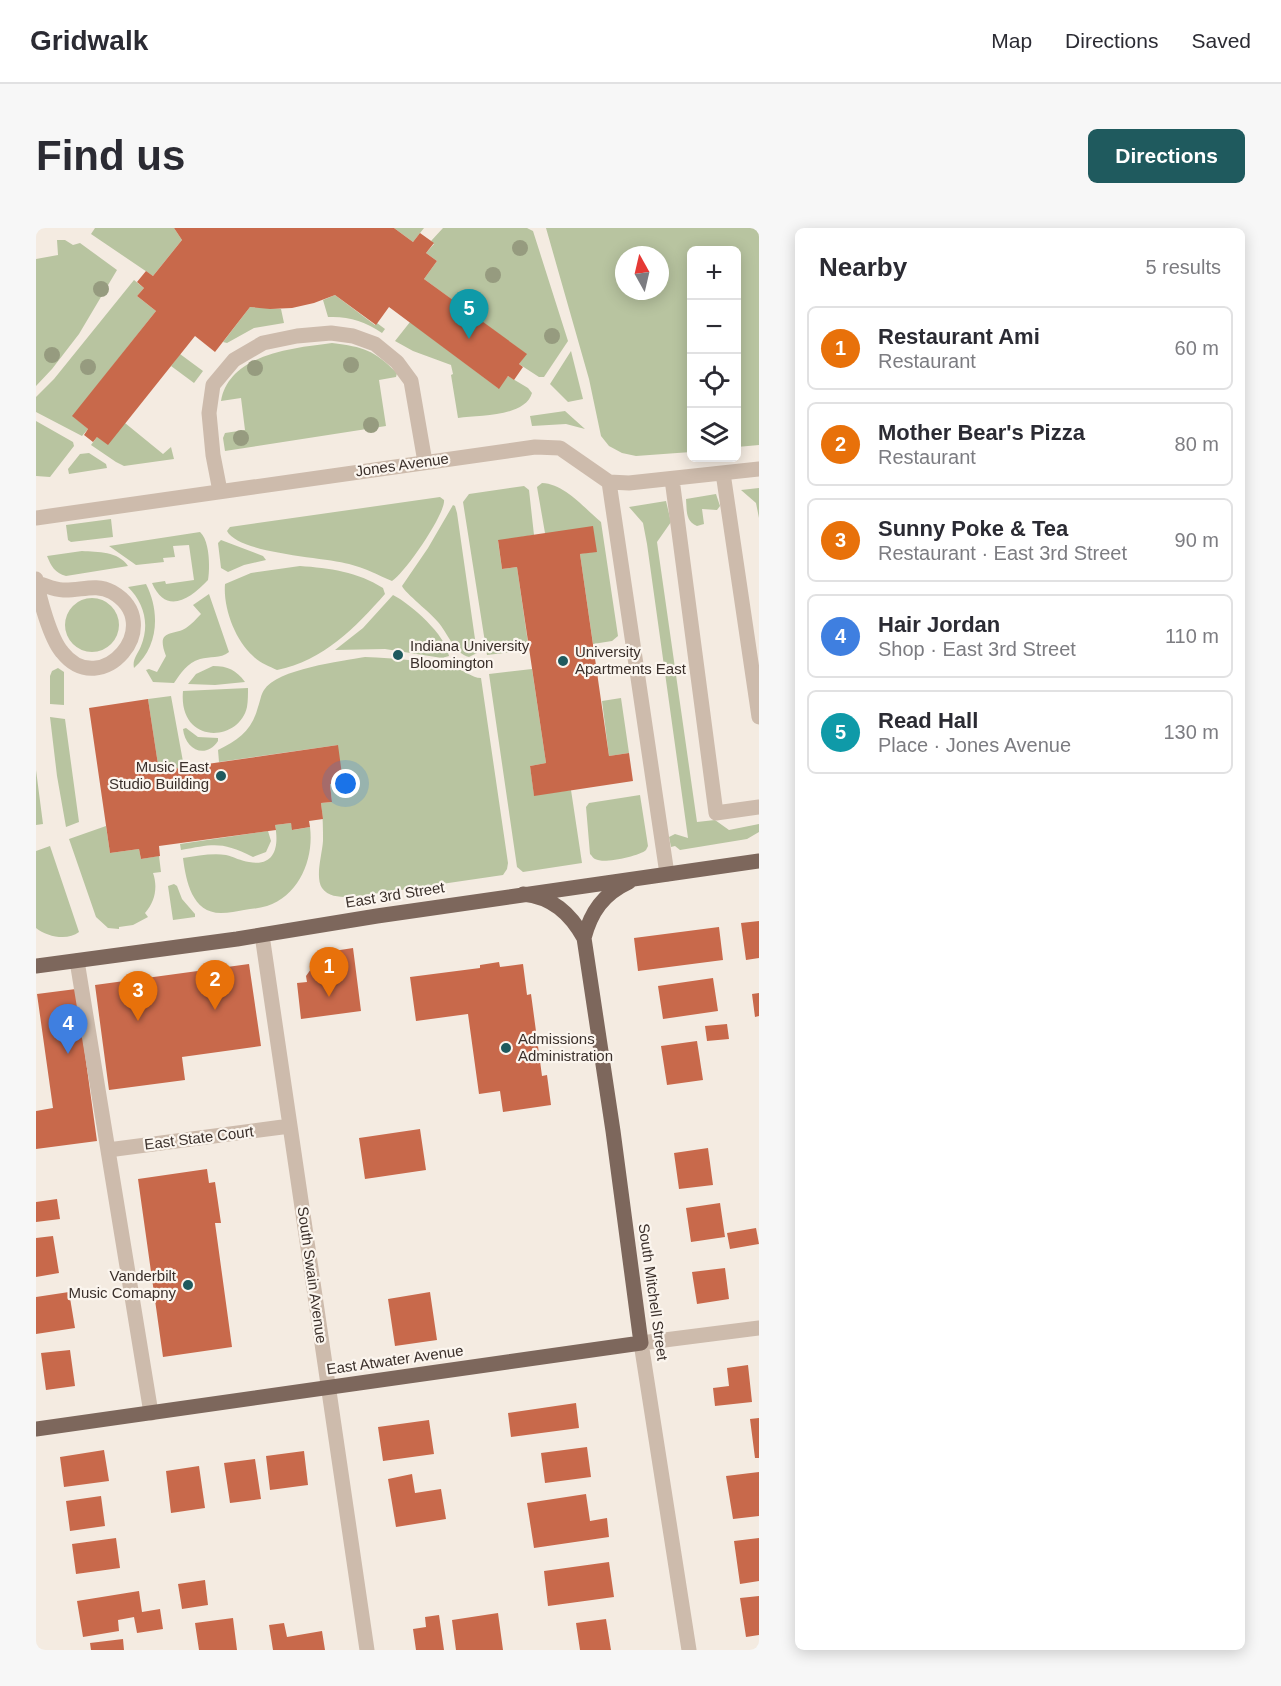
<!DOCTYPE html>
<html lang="en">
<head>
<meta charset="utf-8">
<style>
	:root { --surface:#fff; --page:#f7f7f7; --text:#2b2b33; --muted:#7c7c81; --line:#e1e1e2; --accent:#1f5a5e }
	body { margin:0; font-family:Arial,sans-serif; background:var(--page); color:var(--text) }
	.controls { position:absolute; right:18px; top:18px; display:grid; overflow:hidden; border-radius:9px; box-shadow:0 3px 15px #0003 }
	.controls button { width:54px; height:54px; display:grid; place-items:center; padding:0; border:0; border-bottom:2px solid var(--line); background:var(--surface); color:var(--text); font:30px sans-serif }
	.compass { position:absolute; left:579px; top:18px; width:54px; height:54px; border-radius:50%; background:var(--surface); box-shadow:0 3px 15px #0003; rotate:352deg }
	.you { position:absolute; left:310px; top:556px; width:21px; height:21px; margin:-15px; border:4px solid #fff; border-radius:50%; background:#1a73e8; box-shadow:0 0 0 9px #1a73e833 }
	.badge { display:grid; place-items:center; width:39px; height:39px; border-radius:50%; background:var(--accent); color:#fff; font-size:20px; font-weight:700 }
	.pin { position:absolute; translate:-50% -50px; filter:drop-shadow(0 2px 3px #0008) }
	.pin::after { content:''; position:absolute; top:32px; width:21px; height:18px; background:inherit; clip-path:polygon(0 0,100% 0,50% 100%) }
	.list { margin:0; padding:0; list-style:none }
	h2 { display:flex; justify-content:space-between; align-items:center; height:78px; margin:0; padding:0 24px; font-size:26px }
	h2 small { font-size:20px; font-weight:400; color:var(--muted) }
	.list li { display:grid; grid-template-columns:39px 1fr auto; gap:18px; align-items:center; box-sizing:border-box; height:84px; margin:0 12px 12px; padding:0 12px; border:2px solid var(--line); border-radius:9px }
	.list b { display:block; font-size:22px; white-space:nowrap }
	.list p { margin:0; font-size:20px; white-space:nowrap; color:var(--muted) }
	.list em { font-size:20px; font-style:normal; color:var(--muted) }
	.icon { flex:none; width:33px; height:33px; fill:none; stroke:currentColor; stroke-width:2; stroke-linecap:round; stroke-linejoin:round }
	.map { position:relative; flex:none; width:723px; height:1422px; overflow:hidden; border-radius:9px }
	header { display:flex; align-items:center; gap:36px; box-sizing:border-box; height:84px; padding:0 30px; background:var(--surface); border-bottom:2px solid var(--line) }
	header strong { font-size:28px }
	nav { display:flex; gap:33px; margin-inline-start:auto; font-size:21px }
	.intro { display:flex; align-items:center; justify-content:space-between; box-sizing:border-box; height:144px; padding:0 36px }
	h1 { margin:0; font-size:42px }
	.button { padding:15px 27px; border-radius:9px; background:var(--accent); color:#fff; font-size:21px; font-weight:700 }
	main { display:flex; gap:36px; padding:0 36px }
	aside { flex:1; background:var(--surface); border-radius:9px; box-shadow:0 3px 15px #0003 }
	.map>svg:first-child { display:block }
	.green { fill:#b8c4a0; fill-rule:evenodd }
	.building { fill:#c8694b }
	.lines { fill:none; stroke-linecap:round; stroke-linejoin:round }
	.minor { stroke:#cdbbac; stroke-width:15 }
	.major { stroke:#7d675c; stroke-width:15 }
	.tree { fill:#969b7f }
	.poi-dot { fill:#1f5a5e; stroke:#fbf5ee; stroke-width:2 }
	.labels { text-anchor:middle; stroke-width:4.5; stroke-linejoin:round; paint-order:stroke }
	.street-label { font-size:15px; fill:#3b302b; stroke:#fbf5ee }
	.poi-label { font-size:15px; fill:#3b302b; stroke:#fbf5ee; text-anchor:start }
</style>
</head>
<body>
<header>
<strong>Gridwalk</strong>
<nav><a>Map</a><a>Directions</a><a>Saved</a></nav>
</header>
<div class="intro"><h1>Find us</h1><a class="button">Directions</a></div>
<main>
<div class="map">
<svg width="723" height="1422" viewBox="0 0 723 1422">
	<rect width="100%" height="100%" fill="#f4ebe1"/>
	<path class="green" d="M59,0H138L146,12L117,48L55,6Z
		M358,0H388L377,14Z
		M407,0H491L497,3L532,113L508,149H503L483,136L490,126L388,51L401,33L390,25L398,16L395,13Z
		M510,0H723V217L701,219L700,22H656L655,224L600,228L586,225L573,218L565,208L553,151ZM588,27H624V63H588Z
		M21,12H29L37,17L44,15L81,42L43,106L16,141L0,158V31L22,27Z
		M98,52L108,60L101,68L120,83L37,188L52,201L46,208L0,184V169L18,151Z
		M299,67L339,97L341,95L349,101L346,105C329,93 312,88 292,89L287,72Z
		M214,79L245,81L248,95L218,100L191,115L187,114Z
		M374,94L462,160L472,148L492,160L496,165C489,189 444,187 422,190L415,147L417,146L415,137L377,123L359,113Z
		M296,115C328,119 338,122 361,145L360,149L343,152L350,198L189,223L187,210L189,205L209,202L205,170L185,173C193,126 257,120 296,115Z
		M535,123L547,171L532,174L514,156Z
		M144,126L167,143L158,155L135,138Z
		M529,183L549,201L530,196L496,198L494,188Z
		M0,193L37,214L38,218L14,249L0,248Z
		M89,195L127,226L135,219L138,231L88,238L80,234L55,217L61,209Z
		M53,225L70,236L71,240L33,246L32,241L44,226Z
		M506,255C529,256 548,280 565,294L582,408L576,413L557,416L544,326L561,323L509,305L501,259Z
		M488,258L493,262L498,307L462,313L466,341L481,339L493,422L451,427L427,274L433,266Z
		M723,260V290L720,275L705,262Z
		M680,266L684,278L681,282L666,281L668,296L661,298C649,293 651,282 650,271Z
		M404,269L408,272C410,285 369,345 356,353C342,347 329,340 313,336C288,329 203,326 191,303L194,299Z
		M630,273L635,294L621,314L661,594L679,592L693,602L723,596V604L711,611L644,622L639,618L635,619L633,609L639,606L652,610L611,316L607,295L593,279Z
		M417,277L419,278L421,285L441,425L433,429C419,426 411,404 402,394C395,385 369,365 366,358L392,320Z
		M75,291L77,309L35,314L32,312L30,297Z
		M164,304C174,313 174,340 172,352C153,372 130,387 116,355L129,353L130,356L158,352L153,317L137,318L139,329L127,330L128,334L100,337L73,318Z
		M185,312L227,328L230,332L208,337L192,344L185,340L182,315Z
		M46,323C62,324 82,323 92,338L30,348C19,345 15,338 11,328Z
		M264,338C293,340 322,344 347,360L349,366C320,399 287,433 241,442C233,438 224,435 217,428C199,412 187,380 189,356L215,345Z
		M110,356C124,383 123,419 98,440C96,431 102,426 105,418C114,396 108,375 92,359Z
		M173,366L193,424C184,431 174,428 164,431C151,435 145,445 138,455L117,454L110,442L113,441L121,444L130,428C119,400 138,408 150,400C156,396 160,391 165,386L157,377Z
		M357,367C375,376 410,407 413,428L406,430L349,421L299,422L327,400Z
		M29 397a27 27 0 1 1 54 0a27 27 0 1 1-54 0Z
		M329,429C360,430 389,433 419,440C428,442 436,450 445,450L472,635L471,641L467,647L317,669C307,669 293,670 286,660C279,649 286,627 287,613C287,601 287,588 285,575L296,574L294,556L302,517L183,534L182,522C203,512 216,502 222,479C224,474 225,466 228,462C241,441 306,433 329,429Z
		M177,438C192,438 200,442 209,454L179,457L152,456L160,446Z
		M22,440L28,444V477L14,476V448L16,443Z
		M496,441L510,535L494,538L498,567L535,562L546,635L487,644L481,639L453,446Z
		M212,460C212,466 212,473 211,479C203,515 142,517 147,463Z
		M135,468L148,539L123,543L112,471Z
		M585,470L593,525L573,528L566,473Z
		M14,489L29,491L43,594L30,599L21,548Z
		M150,500L162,509L182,510V513C169,532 149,521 147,501Z
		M0,542L7,596L0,597Z
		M604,567L612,618L610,622C604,628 570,635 562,632C557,631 557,629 554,626L550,579L553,575Z
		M255,595L257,602L274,599C278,630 264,667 231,678C224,680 216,681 208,682C201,683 193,685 185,685C156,685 150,653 147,630C161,628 176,625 190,627C198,629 205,633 213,634C240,639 243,617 239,597Z
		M70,598L74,625L103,621L105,631L123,628L125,644L117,645C122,659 119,674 109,685L112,689L97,697L83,699V701L72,700L60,689L33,611Z
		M232,603L235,613L230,624L217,629C186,613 177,616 145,622L144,616Z
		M14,618L43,704C32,713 11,709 0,700V623Z
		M138,656L141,658L146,671L159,686V689L137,692L132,658Z"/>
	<path class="building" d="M138,0H358L377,14L384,5L398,15L390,25L401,33L388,51L491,126L483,136L487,139L478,152L472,148L463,161L353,79L340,97L299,67L278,75L256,80L234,81L214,79L179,124L159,108L72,217L61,209L57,214L48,207L52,201L36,188L120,83L101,68L108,60L101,54L110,43L117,48L146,12Z
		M557,298L561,324L544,326L573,528L593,525L597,553L498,568L494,538L510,535L481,339L466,341L462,312Z
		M112,471L123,543L302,517L307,554L294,556L296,574L285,575L287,591L273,593L274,599L256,602L255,595L239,597L240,602L123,618L124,628L105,631L103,621L74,625L53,480Z
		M723,693V730L710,732L705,695Z
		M683,699L687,732L602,743L598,710Z
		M317,720L325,783L265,791L261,755L271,754L270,748L275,741L287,739L285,725Z
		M463,734L464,739L487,736L491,767L495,766L506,848L511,847L515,877L467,884L464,863L443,866L432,786L380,793L374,749L444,740V737Z
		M213,736L225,818L146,829L149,852L73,862L59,757Z
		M677,750L682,783L627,791L622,758Z
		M40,761L61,913L0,921V883L17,880L1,766Z
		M723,765V788L719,789L716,766Z
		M691,796L693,811L671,813L669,798Z
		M661,813L667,852L631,857L625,818Z
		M384,901L390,942L329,951L323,910Z
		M672,920L677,957L643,961L638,925Z
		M171,941L173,955L179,954L185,995H179L196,1119L127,1129L102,951Z
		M21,971L24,991L0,994V974Z
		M684,975L689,1009L655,1014L650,980Z
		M720,1000L723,1016L694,1021L691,1005Z
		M17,1008L23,1045L0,1049V1010Z
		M689,1040L693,1071L661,1076L656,1044Z
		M33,1064L39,1100L0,1106V1069Z
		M394,1064L401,1112L359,1118L352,1071Z
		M34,1122L39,1158L10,1162L5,1125Z
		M712,1137L716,1174L679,1178L677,1160L693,1158L691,1140Z
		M540,1175L543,1200L475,1209L472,1185Z
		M723,1190V1230H719L714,1191Z
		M393,1192L398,1226L347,1233L342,1199Z
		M551,1219L555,1249L509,1255L505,1225Z
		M68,1222L73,1253L28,1259L24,1229Z
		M268,1223L272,1257L234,1262L230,1228Z
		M219,1231L225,1271L194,1275L188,1235Z
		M163,1238L169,1280L135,1285L130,1243Z
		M723,1244V1288L697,1291L690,1248Z
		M376,1246L379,1265L405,1261L410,1291L360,1299L352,1251Z
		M550,1266L554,1293L571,1290L573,1309L498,1320L491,1275Z
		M65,1268L69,1298L34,1303L30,1273Z
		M80,1310L84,1340L40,1346L36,1316Z
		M723,1310V1353L704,1356L698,1313Z
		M573,1334L578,1369L512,1378L508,1343Z
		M169,1352L172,1377L146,1381L142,1356Z
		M103,1363L106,1384L124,1381L127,1401L101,1405L98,1389L82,1392L83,1403L47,1409L41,1373Z
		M723,1368V1407L710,1409L704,1370Z
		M462,1385L467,1422H420L416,1392Z
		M403,1387L408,1422H380L377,1401L390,1399L389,1389Z
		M197,1390L201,1422H163L159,1395Z
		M570,1391L575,1422H544L540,1395Z
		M248,1395L251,1409L286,1403L289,1422H237L233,1397Z
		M87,1411L88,1422H55L54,1415Z"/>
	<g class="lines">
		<path class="minor" d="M687,245L723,489
			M636,251L680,585L723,579
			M573,254L631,646
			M184,263L177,227L173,185L177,157L198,132L227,115L261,108L295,105L317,108L339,116L361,134L375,153L389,234
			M0,290L499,219L524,220L573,254L593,255L723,241
			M0,351C3,369 14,410 26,424C65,474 132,396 76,364C60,355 44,363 27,362C18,362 9,357 1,355H0
			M226,707L331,1422
			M41,733L115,1185
			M72,922L254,898
			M653,1422L605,1115L723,1100"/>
		<path class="major" d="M548,710C555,684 567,666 593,654
			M0,738L201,711L341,688L723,633
			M0,1201L605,1115L577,903L548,710C534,685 516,669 487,666"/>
	</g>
	<g class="tree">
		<circle cx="484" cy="20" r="8"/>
		<circle cx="457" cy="47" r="8"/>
		<circle cx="65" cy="61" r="8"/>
		<circle cx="516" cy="108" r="8"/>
		<circle cx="16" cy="127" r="8"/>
		<circle cx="315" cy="137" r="8"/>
		<circle cx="52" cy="139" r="8"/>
		<circle cx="219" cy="140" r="8"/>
		<circle cx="335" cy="197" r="8"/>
		<circle cx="205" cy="210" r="8"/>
	</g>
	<g class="poi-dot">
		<circle cx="362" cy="427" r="6"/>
		<circle cx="527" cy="433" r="6"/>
		<circle cx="185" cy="548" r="6"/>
		<circle cx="470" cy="820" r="6"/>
		<circle cx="152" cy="1057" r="6"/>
	</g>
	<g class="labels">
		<g class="street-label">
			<text transform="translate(366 237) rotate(-8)" y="5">Jones Avenue</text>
			<text transform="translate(359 667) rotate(-9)" y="5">East 3rd Street</text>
			<text transform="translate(163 910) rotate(-7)" y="5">East State Court</text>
			<text transform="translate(276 1047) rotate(82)" y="5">South Swain Avenue</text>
			<text transform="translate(617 1064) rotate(82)" y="5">South Mitchell Street</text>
			<text transform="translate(359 1132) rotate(-8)" y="5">East Atwater Avenue</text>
		</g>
		<g class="poi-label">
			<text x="374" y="423">Indiana University<tspan x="374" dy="17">Bloomington</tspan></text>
			<text x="539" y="429">University<tspan x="539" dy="17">Apartments East</tspan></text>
			<text x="173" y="544" text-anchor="end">Music East<tspan x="173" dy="17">Studio Building</tspan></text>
			<text x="482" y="816">Admissions<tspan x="482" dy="17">Administration</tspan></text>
			<text x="140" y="1053" text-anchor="end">Vanderbilt<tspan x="140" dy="17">Music Comapny</tspan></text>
		</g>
	</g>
</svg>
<div class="controls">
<button>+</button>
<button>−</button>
<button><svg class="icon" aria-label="locate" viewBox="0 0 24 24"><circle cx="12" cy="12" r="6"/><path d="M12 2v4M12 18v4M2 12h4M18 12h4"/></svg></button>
<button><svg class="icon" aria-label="layers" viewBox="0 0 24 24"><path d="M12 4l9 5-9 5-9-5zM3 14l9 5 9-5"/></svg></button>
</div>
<svg class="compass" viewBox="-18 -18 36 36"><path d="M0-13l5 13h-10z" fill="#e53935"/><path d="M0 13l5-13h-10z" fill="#7c7c81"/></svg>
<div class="you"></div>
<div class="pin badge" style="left:293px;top:769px;background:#e8710a">1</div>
<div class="pin badge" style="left:179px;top:782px;background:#e8710a">2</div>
<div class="pin badge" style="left:102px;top:793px;background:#e8710a">3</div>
<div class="pin badge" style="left:32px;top:826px;background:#3f7fe0">4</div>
<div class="pin badge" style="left:433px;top:111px;background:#0f9aa8">5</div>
</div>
<aside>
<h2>Nearby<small>5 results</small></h2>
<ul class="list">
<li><span class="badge" style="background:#e8710a">1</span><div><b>Restaurant Ami</b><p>Restaurant</p></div><em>60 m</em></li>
<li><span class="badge" style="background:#e8710a">2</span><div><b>Mother Bear's Pizza</b><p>Restaurant</p></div><em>80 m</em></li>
<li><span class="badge" style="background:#e8710a">3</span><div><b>Sunny Poke &amp; Tea</b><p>Restaurant · East 3rd Street</p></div><em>90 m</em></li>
<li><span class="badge" style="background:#3f7fe0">4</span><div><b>Hair Jordan</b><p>Shop · East 3rd Street</p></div><em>110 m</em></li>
<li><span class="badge" style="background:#0f9aa8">5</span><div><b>Read Hall</b><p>Place · Jones Avenue</p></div><em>130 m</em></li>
</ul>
</aside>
</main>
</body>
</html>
